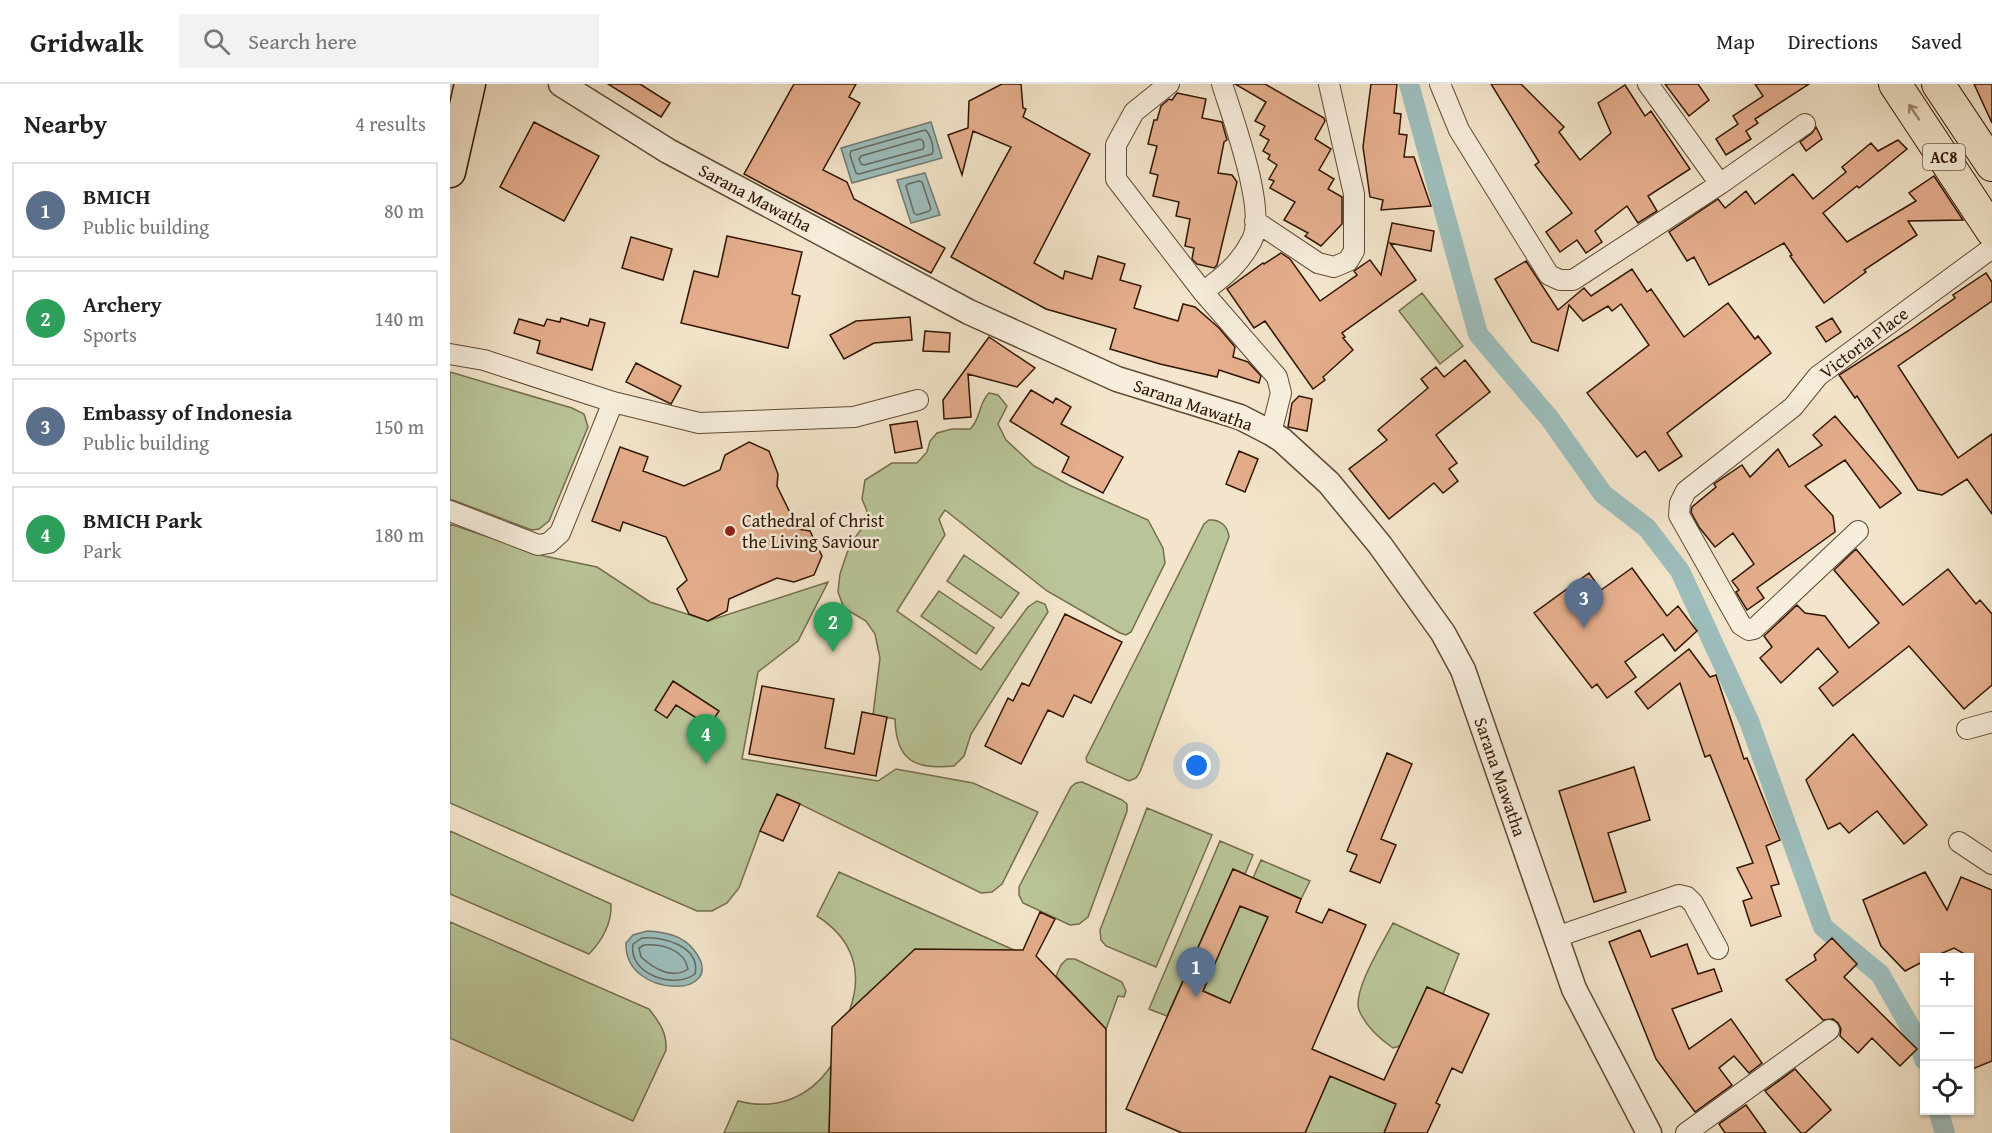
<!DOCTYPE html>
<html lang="en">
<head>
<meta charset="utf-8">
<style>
	:root { --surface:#fff; --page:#f2f2f2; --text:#222; --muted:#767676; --line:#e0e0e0; --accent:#8f2418 }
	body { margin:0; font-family:"Gentium Book Plus",serif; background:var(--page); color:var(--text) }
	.controls { position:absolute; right:18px; bottom:18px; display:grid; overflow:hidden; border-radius:0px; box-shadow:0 2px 4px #0004 }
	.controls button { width:54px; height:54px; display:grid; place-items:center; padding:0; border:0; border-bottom:2px solid var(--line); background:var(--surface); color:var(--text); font:30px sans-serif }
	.you { position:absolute; left:747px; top:682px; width:21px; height:21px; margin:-15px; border:4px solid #fff; border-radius:50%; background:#1a73e8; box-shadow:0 0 0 9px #1a73e833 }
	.badge { display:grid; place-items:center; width:39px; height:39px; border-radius:50%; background:var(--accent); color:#fff; font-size:20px; font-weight:700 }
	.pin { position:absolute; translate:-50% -50px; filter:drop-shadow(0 2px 3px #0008) }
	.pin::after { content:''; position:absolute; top:32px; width:21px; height:18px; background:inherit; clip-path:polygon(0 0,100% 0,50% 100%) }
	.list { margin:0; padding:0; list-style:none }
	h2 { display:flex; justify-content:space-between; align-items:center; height:78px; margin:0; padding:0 24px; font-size:26px }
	h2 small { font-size:20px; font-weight:400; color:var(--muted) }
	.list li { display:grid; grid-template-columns:39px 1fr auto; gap:18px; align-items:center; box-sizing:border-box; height:96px; margin:0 12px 12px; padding:0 12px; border:2px solid var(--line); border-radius:0px }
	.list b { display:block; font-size:22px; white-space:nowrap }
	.list p { margin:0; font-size:20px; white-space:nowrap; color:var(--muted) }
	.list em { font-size:20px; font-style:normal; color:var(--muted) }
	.icon { flex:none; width:33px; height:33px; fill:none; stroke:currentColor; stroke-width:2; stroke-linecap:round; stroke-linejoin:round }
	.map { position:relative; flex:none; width:1542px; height:1049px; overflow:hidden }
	header { display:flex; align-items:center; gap:36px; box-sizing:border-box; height:84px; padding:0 30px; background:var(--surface); border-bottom:2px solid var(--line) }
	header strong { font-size:28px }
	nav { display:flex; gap:33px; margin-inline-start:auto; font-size:21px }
	.search { width:420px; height:54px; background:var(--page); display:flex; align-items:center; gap:15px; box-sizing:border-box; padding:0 21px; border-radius:0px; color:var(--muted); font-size:22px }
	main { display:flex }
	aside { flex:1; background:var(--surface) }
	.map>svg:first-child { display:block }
	.green { fill:#b9c598; stroke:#756e4c; stroke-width:1.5 }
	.water { fill:#9dbebd; stroke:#727b72; stroke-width:1.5 }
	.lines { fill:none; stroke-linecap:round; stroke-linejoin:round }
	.shore { stroke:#676a5f; stroke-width:1.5 }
	.canal { stroke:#9dbebd; stroke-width:20 }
	.building { fill:#e5ae8d; stroke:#311601; stroke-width:1.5; fill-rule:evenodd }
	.minor-casing { stroke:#624a34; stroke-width:22 }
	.tertiary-casing { stroke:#624a34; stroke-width:27 }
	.primary-casing { stroke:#311601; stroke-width:33 }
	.trunk-casing { stroke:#311601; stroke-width:34 }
	.minor { stroke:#f7eedd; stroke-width:20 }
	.tertiary { stroke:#f7eedd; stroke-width:24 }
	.primary { stroke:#f3e5cb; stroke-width:30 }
	.trunk { stroke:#f3e5cb; stroke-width:32 }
	.oneway { stroke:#9c8870 }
	.poi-dot { fill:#8f2418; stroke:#f7eedd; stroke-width:2 }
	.labels { text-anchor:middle; stroke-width:5; stroke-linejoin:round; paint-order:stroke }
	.shield { fill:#f7eedd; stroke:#6c5743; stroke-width:1.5 }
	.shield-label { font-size:16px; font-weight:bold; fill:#311601 }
	.street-label { font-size:18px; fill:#311601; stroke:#f7eedd }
	.poi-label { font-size:18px; fill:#311601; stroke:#f7eedd; text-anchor:start }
</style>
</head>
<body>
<header>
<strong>Gridwalk</strong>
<div class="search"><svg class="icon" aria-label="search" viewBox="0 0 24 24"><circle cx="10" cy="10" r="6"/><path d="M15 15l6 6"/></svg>Search here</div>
<nav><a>Map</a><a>Directions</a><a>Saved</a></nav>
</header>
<main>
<aside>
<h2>Nearby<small>4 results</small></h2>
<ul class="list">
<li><span class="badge" style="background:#5c6f8a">1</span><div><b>BMICH</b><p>Public building</p></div><em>80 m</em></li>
<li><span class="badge" style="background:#2e9e5b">2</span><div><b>Archery</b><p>Sports</p></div><em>140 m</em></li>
<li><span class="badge" style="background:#5c6f8a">3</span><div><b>Embassy of Indonesia</b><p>Public building</p></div><em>150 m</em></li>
<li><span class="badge" style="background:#2e9e5b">4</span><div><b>BMICH Park</b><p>Park</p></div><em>180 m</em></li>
</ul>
</aside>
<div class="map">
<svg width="1542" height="1049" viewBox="0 0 1542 1049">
	<rect width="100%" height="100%" fill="#f3e5cb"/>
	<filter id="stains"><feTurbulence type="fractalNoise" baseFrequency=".00333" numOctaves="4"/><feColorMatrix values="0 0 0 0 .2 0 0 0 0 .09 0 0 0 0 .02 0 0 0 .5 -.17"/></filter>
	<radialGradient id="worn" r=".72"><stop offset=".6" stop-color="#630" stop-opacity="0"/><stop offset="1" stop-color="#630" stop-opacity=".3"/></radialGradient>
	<path class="green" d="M972,209L1013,262L990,280L949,227Z
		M0,288L122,324L134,330L138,343L99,437L89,445L82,446L0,415Z
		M539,309L548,311L557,322L548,340L556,356L584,382L619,401L698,436L713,464L715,479L681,548L676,551L670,549L597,507L495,426L489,435L495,451L447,527L531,586L578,523L587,517L595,520L598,528L521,650L514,672L504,682C465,686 446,677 445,635L423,631L430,574L425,550L416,537L394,524L388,508L390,490L397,469L402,458L414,441L417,427L412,415L415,396L442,379H467L477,368L480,357L487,349L502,345H520C531,335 528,320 539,309Z
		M759,436C770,435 778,442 779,453L690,688L686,694L679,697L637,678L636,674L754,440Z
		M0,440L94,472L147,483L200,518L258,537L378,498L348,557L308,588L292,675L428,697L446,685L523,699L588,728L552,800L542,808L531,809L350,720L310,747L289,804L277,819L262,827H247L0,719Z
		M514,471L569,509L551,534L497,497Z
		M489,507L544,544L526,570L471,532Z
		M632,698L672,716L677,720V727L638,833L629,840L620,841L573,819L569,811V803L621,703L626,699Z
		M697,724L762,751L706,883L656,862L651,856L650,846Z
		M0,747L161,820C162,839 152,857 139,870L0,810Z
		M770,757L803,771L795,790L783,785L717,932L699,925Z
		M811,776L860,797L851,815L803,794Z
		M389,788L564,866L399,928C414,888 403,855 367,832Z
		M790,822L818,833L780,919L753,907Z
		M0,838L199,925C210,939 217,949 216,966L183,1037L0,954Z
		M943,839L1009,870L993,910L977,903L950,962L943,964C930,955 915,941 909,926C902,907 934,857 943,839Z
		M617,875H625L672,898L676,907L674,913L668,912L656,945L606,892L611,881Z
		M381,982L379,1049H274L288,1017C326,1027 359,1014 381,982Z
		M880,992L946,1020L934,1049H855Z"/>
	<path class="water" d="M481,38L492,74L402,99L391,64Z
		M475,89L490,131L461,139L447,96Z
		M197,847C215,848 232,851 244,866C282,915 174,916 176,859L183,851Z"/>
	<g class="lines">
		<path class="shore" d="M475,46C480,49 485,64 482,70L409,90L406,89L400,71L401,67Z
			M470,55L473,57L474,62L473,65L414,81L411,80L409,75L411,72Z
			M469,97L472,98L481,125L479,127L467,131L464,129L456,102L458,100Z
			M192,854C212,852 251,862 245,890C224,906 178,890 183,860Z
			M194,861C212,860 234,865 238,885C222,896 203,884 191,873L189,864Z"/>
		<path class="canal" d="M959,0L1028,250L1100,335L1153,410L1197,444L1230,487L1299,637L1373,843L1430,890L1470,960L1474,976
			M1488,1026L1495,1049"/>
	</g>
	<path class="building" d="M158,0H190L220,19L211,33Z
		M344,0H406L399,13L410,19L373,86L397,98L404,115L495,164L481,189L294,90Z
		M552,0H571L573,24L576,25L573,33L640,70L584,179L613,195L615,187L642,195L648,172L675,180L670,196L691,202L684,224L728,237L733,220L745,223L769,244L785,263L783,273L798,278L811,292L809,299L769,286L767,293L710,280L660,265L666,245L596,225L501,173L561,63L523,47L512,91L498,51L518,44L519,17Z
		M785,0H815L874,34L875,37L865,55L881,65L869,86L884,95L878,105L892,113V140L871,162L855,152L858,149L834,136L845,118L820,104L824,97L819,95L827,81L818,75L820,71L813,67L819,56L810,51L815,42L805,37L816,18Z
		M921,0H947L944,29L951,30L949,50L957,51L954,73H964L981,122L931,126L933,116L920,113L913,63Z
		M1041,0H1071L1114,43L1109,48L1130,76L1161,49L1148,19L1175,1L1195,32L1201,27L1240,85L1198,112L1207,127L1188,139L1177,122L1145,147L1152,158L1136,169L1127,156L1110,168L1096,148L1122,129L1085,81L1089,78Z
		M1215,0H1248L1259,16L1239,32Z
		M1305,0H1359L1305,35L1308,39L1296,47L1301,55L1276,71L1266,55L1288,40L1283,32L1313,12Z
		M1524,0H1542V39Z
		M727,9L756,15L752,34L772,38L777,56L774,58L768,89L782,91L787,98L767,181L764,184L747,180L742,175L744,164L735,162L740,135L726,132L729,118L703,112L708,91L700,89L707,62L698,60L704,36H707L711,22L719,15L722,16Z
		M84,38L149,72L114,137L50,103Z
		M1366,43L1372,55L1356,67L1350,58L1362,49Z
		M1448,56L1457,65L1409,104L1407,102L1373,129L1397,158L1466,117L1459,109L1484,92L1513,136L1458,137L1467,151L1414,186L1416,188L1374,219L1340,172L1342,171L1334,159L1259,201L1244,173L1237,177L1219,148L1268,115L1275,124L1296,107L1305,120L1343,90L1363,115L1396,88L1392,83L1421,59L1428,67Z
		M942,139L984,147L981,167L940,159L966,196L892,249L895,253L893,254L903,266L873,293L875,296L863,305L815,237L804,244L777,205L813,179L814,180L831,169L840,175L870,217L907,191L904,187L920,176L931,191Z
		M277,152L352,168L342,210L350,212L338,264L231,239L244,187L268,193Z
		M181,153L222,165L213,196L172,184Z
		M1076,177L1108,226L1134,204L1141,212L1182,185L1197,208L1201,205L1234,253L1278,219L1305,255L1308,252L1321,269L1217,349L1232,372L1209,387L1195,367L1187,373L1137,309L1199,261L1171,220L1162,227L1158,222L1133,237L1119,221L1108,267L1082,258L1045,195Z
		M1536,189L1542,198V217L1448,282L1508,374L1542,350V430L1517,395L1492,411L1468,406L1407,312L1405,314L1389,291L1458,247L1505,214L1503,211Z
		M460,233L462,256L424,259L394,275L380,251L406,237Z
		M111,234L138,242L140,235L155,239L142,286L87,269L90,257L64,249L69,235L94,242L97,235L110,238Z
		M1382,234L1391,248L1376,258L1366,243Z
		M475,247L500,249L499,268L473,267Z
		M539,253L585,284L567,303L518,290L521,333L494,335L493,316Z
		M1015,276L1040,308L986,351L1007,379L999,385L1008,397L993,409L984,399L939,435L899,385L937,356L928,346L978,304L971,295L986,283L994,293Z
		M186,279L231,302L221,320L176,298Z
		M581,306L603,319L606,314L621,323L611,340L673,373L653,409L612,388L619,373L560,337Z
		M849,312L862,315L857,347L838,343L842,319Z
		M1385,332L1451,409L1430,424L1395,376L1355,402L1383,432L1385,448L1307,504L1314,514L1297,526L1286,508L1289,506L1282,497L1304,480L1283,449L1265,463L1249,443L1241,428L1242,423L1266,403L1264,400L1292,381L1300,393L1328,365L1339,383L1372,361L1363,351Z
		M467,337L472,364L445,369L440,341Z
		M299,358L319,367L328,390L327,402L348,445L360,447L372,472L364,491L344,498L327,494L279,515L277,527L258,537L239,530L227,505L237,496L216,453L173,438L170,447L142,437L170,363L198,373L193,387L234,402L270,386L275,371Z
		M789,367L808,375L795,408L776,400Z
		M1406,465L1453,521L1498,485L1526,520L1530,516L1542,530V601L1514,625L1459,562L1383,622L1369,604L1388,588L1368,564L1331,599L1310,574L1322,563L1314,552L1347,521L1355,529L1375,532L1399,564L1429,539L1384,486Z
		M1182,484L1217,532L1228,522L1247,547L1225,567L1213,550L1175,578L1186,593L1157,614L1147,600L1142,604L1084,529L1139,489L1151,506Z
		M615,530L672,558L641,619L624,611L613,633L598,626L571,680L535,662L558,614L563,617L572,599L579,602Z
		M1239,565L1260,593L1266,591L1294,675L1297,674L1330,756L1316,762L1329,800L1321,802L1331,832L1301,842L1293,817L1302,814L1287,784L1303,779L1260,671L1255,673L1230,599L1198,625L1185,608Z
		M223,597L269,627L259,642L226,621L217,634L205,626Z
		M312,602L384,615L375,664L404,670L412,628L437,633L426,692L299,670Z
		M1403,650L1477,741L1454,760L1427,727L1399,749L1390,739L1378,745L1356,696Z
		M937,669L962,680L931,755L946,761L930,799L900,787L907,771L897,767Z
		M1184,683L1200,736L1158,749L1176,808L1144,818L1109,707Z
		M327,710L350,720L333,757L310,747Z
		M783,785L851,815L846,828L872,839L879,825L916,841L862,965L934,996L977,903L1039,930L1012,989L1002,984L986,1019L990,1021L977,1049H934L946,1020L880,992L855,1049H732L676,1025ZM790,822L818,833L780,919L753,907Z
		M1475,788L1497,826L1511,793L1542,806V977L1520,986V873L1504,864L1483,873H1474V877L1455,887L1431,862L1413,816Z
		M590,828L605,835L586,872L656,945V1049H379L382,943L465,865L573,866Z
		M1190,846L1201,873L1237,860L1248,890L1264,885L1272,907L1222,925L1239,965L1281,935L1312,979L1299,989L1284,972L1269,984L1282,1001L1245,1028L1206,975L1159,858Z
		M1382,854L1407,880L1394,893L1467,965L1450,982L1422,954L1408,969L1390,952L1391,945L1388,939L1383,935L1373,936L1336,896L1366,876L1364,871Z
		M1345,985L1381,1026L1355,1049H1351L1315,1007Z
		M1296,1021L1316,1049H1275L1269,1040Z"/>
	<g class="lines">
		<g class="minor-casing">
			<path id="minor" d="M719,0L684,28L666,61V95L753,208L827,293L831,309L821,349
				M990,0L1009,46L1099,191L1110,196H1123L1270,100L1355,40
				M1198,0L1270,100
				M805,137L868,179L884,183L898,177L904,167V110L879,0
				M753,208C773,193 790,180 802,156C817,126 782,32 772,0
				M0,270L34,276L163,318L249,339L404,333L468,316
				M0,427L88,461L99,459L110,449L163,318
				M1408,447L1304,545L1299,546L1291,541L1229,431L1230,419L1236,407L1343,323L1368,292L1542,164
				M1517,645L1542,638
				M1509,758L1542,780
				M1106,853L1229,811L1237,813L1243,819L1268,865
				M1236,1049L1379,946"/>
		</g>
		<g class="tertiary-casing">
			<path id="tertiary" d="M111,0L218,67L519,228L667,295L790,333L821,349L832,356L879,399L930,461L993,549L1013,586L1124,905L1199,1049"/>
		</g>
		<g class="primary-casing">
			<path id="primary" d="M0,88L20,0"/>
		</g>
		<g class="trunk-casing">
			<path id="trunk" d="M1445,0L1542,147
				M1488,0L1542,81"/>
		</g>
		<use href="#minor" class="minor"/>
		<use href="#tertiary" class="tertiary"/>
		<use href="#primary" class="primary"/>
		<use href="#trunk" class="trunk"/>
	</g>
	<defs><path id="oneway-shaft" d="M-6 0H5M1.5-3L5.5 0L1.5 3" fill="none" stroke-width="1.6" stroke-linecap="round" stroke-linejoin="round" transform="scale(1.5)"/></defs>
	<use class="oneway" href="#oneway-shaft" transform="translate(1464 28) rotate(-124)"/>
	<circle class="poi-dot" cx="280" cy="447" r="6"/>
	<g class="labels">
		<rect class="shield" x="1473" y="60" width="42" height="26" rx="4.5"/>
		<g class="shield-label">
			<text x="1494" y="79">AC8</text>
		</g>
		<g class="street-label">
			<text transform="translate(305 114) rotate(28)" y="6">Sarana Mawatha</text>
			<text transform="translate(1414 259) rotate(-37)" y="6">Victoria Place</text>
			<text transform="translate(743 321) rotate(19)" y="6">Sarana Mawatha</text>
			<text transform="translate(1050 693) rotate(71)" y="6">Sarana Mawatha</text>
		</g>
		<g class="poi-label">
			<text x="292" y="443">Cathedral of Christ<tspan x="292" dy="21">the Living Saviour</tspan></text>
		</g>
	</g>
	<rect width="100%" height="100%" filter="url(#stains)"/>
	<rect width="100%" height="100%" fill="url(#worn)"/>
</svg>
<div class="controls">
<button>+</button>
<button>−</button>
<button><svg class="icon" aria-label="locate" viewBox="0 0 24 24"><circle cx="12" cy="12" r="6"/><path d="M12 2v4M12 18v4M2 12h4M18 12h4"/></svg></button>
</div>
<div class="you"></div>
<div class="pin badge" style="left:746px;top:913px;background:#5c6f8a">1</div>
<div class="pin badge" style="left:383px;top:568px;background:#2e9e5b">2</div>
<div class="pin badge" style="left:1134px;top:544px;background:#5c6f8a">3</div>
<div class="pin badge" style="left:256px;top:680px;background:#2e9e5b">4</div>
</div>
</main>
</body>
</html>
